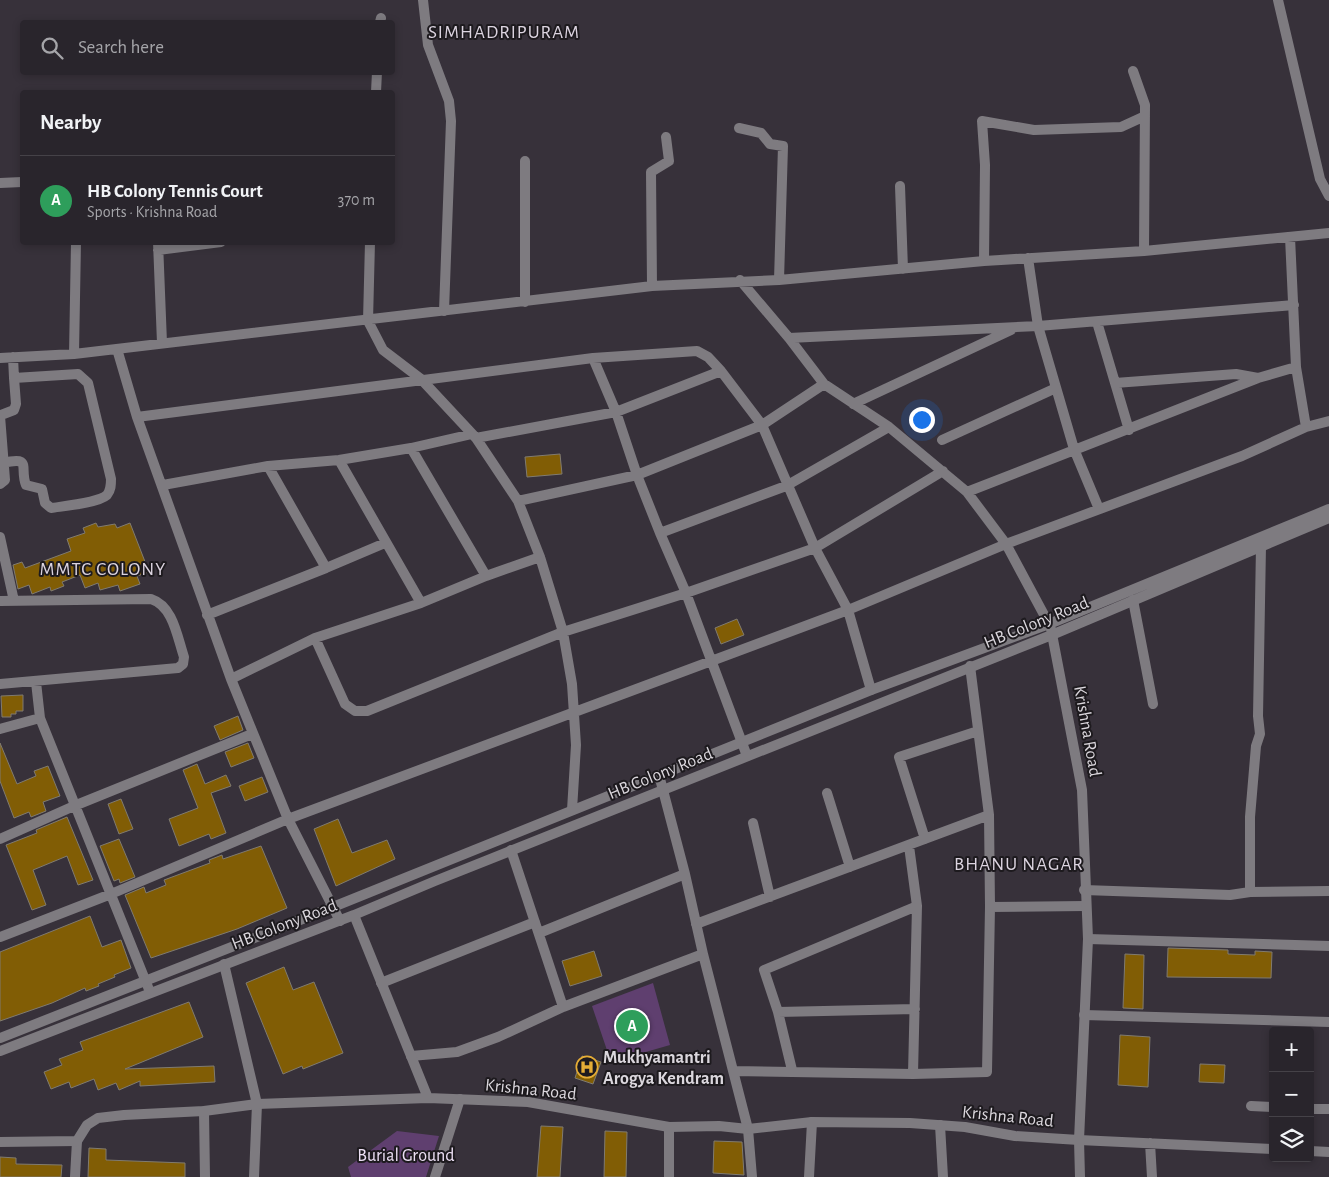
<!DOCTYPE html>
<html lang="en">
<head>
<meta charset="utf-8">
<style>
	:root { --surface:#29252c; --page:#353138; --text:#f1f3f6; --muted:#a5a5a9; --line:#454248; --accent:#ea580c }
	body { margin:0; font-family:"Alegreya Sans",sans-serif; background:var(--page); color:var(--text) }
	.controls { position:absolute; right:15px; bottom:15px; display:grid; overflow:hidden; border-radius:5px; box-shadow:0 2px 8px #0003 }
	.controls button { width:45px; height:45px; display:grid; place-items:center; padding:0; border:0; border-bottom:1px solid var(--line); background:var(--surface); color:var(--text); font:25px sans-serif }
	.you { position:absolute; left:921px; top:419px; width:18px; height:18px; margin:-12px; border:4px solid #fff; border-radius:50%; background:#1a73e8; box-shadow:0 0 0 8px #1a73e833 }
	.badge { display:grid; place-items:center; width:32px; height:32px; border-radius:50%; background:var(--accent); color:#fff; font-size:16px; font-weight:700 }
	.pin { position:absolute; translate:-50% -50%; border:2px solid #fff; box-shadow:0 1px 5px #0006 }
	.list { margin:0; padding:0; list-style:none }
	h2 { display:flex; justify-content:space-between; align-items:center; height:65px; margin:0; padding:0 20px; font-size:21px }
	h2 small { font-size:16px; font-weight:400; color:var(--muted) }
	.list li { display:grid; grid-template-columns:32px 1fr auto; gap:15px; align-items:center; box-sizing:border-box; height:90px; padding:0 20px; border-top:1px solid var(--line) }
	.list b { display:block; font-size:19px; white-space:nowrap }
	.list p { margin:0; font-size:16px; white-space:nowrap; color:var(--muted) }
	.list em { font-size:16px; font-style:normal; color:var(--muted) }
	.icon { flex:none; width:28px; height:28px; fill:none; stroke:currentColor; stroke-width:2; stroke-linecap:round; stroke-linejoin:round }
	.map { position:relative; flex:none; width:1329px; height:1177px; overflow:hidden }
	.search { position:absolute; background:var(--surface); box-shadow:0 2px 8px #0003; left:20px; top:20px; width:375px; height:55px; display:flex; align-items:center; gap:12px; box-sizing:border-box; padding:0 18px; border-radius:5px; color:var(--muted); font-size:19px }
	.panel { position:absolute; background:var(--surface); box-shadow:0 2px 8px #0003; left:20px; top:90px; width:375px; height:155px; border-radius:5px }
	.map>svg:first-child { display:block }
	.green { fill:#5f3f6f }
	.building { fill:#815d05; stroke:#807b70 }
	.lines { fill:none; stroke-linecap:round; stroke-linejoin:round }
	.minor { stroke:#7e7b80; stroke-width:10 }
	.tertiary { stroke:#7e7b80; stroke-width:10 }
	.labels { text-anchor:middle; stroke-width:4; stroke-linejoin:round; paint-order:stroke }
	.street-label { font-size:18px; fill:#dbd7dd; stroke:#1d1a1e }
	.poi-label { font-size:18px; font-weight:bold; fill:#dbd7dd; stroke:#1d1a1e; text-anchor:start }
	.park-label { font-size:18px; fill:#ecdff4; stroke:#1d1a1e }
	.neighbourhood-label { font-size:19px; letter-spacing:1px; fill:#dcd4e0; stroke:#1d1a1e }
</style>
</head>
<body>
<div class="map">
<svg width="1329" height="1177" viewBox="0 0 1329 1177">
	<rect width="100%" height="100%" fill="#37313a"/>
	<path class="green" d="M653,983L670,1045L611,1062L592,1006Z
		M397,1131L439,1136L426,1177H351L348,1167Z"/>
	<path class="building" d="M560,454L562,474L527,477L525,457Z
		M96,523L98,527L115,524L117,528L130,523L149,572L137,576L140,584L120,591L118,585L100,590L98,583L85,588L80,575L62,582L64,586L51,591L50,587L32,594L29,585L18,589L13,565L22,562L25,568L71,551L67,539L85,533L83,528Z
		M737,619L744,635L721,644L715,628Z
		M23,695V711H16V714H11V717H2L1,696Z
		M238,716L243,730L220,740L214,726Z
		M0,743L17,784L36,776L34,771L48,766L60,796L43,802L46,811L31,817L29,812L14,818L0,781Z
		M248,743L254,758L231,767L225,752Z
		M197,764L205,784L226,775L231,786L211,793L226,833L211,839L209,834L179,846L169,819L198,808L183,770Z
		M262,777L268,792L245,801L239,786Z
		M121,799L133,829L119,834L108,804Z
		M67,817L93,880L78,885L67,856L33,870L46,905L32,910L6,845L37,833L36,830Z
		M338,819L352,853L387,840L395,859L336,886L314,829Z
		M119,839L135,877L120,883L119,879L114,881L100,846Z
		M261,846L287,908L237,929L151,958L125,895L144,887L146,893L166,885L164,880L210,863L209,860L222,855L223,859Z
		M90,916L102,947L121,940L131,968L114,975L115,977L98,984L99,986L86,991L85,988L52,1003L0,1021V952Z
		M1168,948L1228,950V954L1255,955V951L1272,952L1271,978L1167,977Z
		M594,951L602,976L570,986L562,961Z
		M1125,954L1144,955L1143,1009L1123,1008Z
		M284,967L293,990L314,982L343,1053L303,1069L302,1066L283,1074L246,983Z
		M189,1002L203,1037L125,1069L214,1066L215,1082L140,1086V1081L119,1090L116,1083L98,1090L94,1079L71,1088L69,1082L51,1089L44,1072L62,1065L59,1059L83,1050L80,1042Z
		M1120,1035L1150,1037L1148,1087L1118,1085Z
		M582,1056L601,1062L593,1084L575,1078Z
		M1200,1064L1225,1065L1224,1083L1199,1082Z
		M541,1126L563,1127L560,1177H537Z
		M605,1131L627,1132L626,1177H604Z
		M714,1141L742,1142L744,1175L713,1173Z
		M89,1148L106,1149V1160L185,1163V1177H88Z
		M0,1157L16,1158V1164L62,1165L61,1177H0Z"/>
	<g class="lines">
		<path class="minor" d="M423,0L428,45L449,101L451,121L444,311
			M1278,0L1320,179L1329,196
			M380,22L381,18
			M1133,71L1145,105L1144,251
			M376,92L377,72
			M739,128L761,133L770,144L783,146L779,280
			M525,161V302
			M0,183L22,182
			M900,186L903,269
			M158,242L162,343
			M370,242L368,321L383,350L421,379L476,438L518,501L540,557L563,632L572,684L576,745L572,810
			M158,250L221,242
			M1028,258L1038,326L1074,449L1099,509
			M984,261L985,165L982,121L1034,130L1121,127L1145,116
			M740,280L789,338L824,384L889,427L967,492L1006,544L1049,624
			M652,286L651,172L669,161L666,137
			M1097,322L1129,430
			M789,338L1038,326L1294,305
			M117,349L137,417L231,679L288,819L340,921
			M74,354L76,242
			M13,357L14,378
			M0,358L74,354L652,286L779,280L984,261L1144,251L1329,233
			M593,358L616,412L637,475L660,533L686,593L747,756
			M1115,383L1236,374L1258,378
			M853,404L1011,330
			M1,415L14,410L16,404L14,378L78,374L88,383L111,479C111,485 111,490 107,495C98,503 64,506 51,508L45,503L42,489L26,485C19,468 33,456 3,463
			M0,416L5,480L0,484
			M137,417L593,358L697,351L708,357L721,371L762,425L815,548L848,610L871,690
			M1306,427L1329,421
			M476,438L616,412L721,371
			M942,440L1056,388
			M411,448L486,576
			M339,460L421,603
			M268,466L326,568L385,543
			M163,485L268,466L339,460L411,448L472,434
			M967,492L1258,378L1296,367
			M518,501L637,475L762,425L824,384
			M660,533L786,486L889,427
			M0,537L14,601
			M1133,600L1153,704
			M0,601L151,599C173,606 177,636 184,657L183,664L178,668L0,684
			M207,615L326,568
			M315,638L345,704L355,711H367L563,632L686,593L815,548L943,471
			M970,666L989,815
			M231,679L315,638L421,603L486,576L540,557
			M36,682L40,718
			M0,729L40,718L150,992
			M659,775L685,874L703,954
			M827,793L850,867
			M753,823L770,897
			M0,839L74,806L252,734
			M925,839L899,757L978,731
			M909,846L917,906L913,1074L987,1072L990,907L1085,906
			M511,850L563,1007
			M1084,890L1230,895L1250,892L1329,891
			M1250,892V817L1256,746L1260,734L1258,716L1261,546
			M696,924L989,815L990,907
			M539,933L685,874
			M0,937L111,894L288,819L848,610L1006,544L1242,456L1306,427L1296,367L1290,237
			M1088,939L1329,946
			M224,964L257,1104L254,1177
			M381,983L535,922
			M915,1009L778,1012L764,970L917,906
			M778,1012L792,1070
			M1084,1015L1329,1022
			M411,1056L457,1052L498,1037L563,1007L703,954L748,1129L752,1177
			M733,1071L913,1074
			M1251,1106L1273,1107
			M1310,1109H1329
			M204,1111L205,1177
			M940,1125L943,1177
			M1079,1140L1273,1149
			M1150,1143L1152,1177
			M1310,1151L1329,1152
			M75,1177L77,1141
			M435,1177L460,1099
			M669,1177V1127
			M809,1177L812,1122"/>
		<path class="tertiary" d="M1051,629L1082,790L1088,939L1079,1140L1080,1177
			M354,915L428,1098
			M0,1038L333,907L871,690L1049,624L1329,509
			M0,1051L354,915L435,881L1054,634L1329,518
			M0,1142L77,1141L87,1125L98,1118L124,1115L204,1111L257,1104L428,1098L528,1102L669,1127L719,1126L748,1129L812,1122L910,1123L965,1127L1015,1136L1079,1140"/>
	</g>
	<defs>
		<g id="hospital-ring" transform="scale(1.125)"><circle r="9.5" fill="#1d1a1e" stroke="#e5ad36" stroke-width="1.5"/><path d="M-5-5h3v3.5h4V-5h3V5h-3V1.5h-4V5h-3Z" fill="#e5ad36"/></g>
	</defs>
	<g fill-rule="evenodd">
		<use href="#hospital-ring" x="587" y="1067"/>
	</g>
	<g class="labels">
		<g class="street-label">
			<text transform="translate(1036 622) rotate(-22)" y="6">HB Colony Road</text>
			<text transform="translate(1088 731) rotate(80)" y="6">Krishna Road</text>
			<text transform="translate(660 773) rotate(-22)" y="6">HB Colony Road</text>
			<text transform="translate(284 924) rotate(-21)" y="6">HB Colony Road</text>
			<text transform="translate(531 1089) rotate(6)" y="6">Krishna Road</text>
			<text transform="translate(1008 1116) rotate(6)" y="6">Krishna Road</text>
		</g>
		<g class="poi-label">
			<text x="603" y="1063">Mukhyamantri<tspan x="603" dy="21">Arogya Kendram</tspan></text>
		</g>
		<g class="park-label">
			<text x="406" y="1161">Burial Ground</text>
		</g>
		<g class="neighbourhood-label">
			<text x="504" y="38">SIMHADRIPURAM</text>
			<text x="103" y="575">MMTC COLONY</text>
			<text x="1019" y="870">BHANU NAGAR</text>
		</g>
	</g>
</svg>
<div class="controls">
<button>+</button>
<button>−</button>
<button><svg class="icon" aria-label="layers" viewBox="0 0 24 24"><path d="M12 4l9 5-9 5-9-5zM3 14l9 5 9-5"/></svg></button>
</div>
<div class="you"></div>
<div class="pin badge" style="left:632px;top:1026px;background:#2e9e5b">A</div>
<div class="search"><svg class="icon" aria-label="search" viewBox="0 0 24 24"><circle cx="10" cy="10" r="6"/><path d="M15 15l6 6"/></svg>Search here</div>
<section class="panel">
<h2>Nearby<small></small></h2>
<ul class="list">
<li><span class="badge" style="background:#2e9e5b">A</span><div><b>HB Colony Tennis Court</b><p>Sports · Krishna Road</p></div><em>370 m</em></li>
</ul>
</section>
</div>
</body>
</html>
